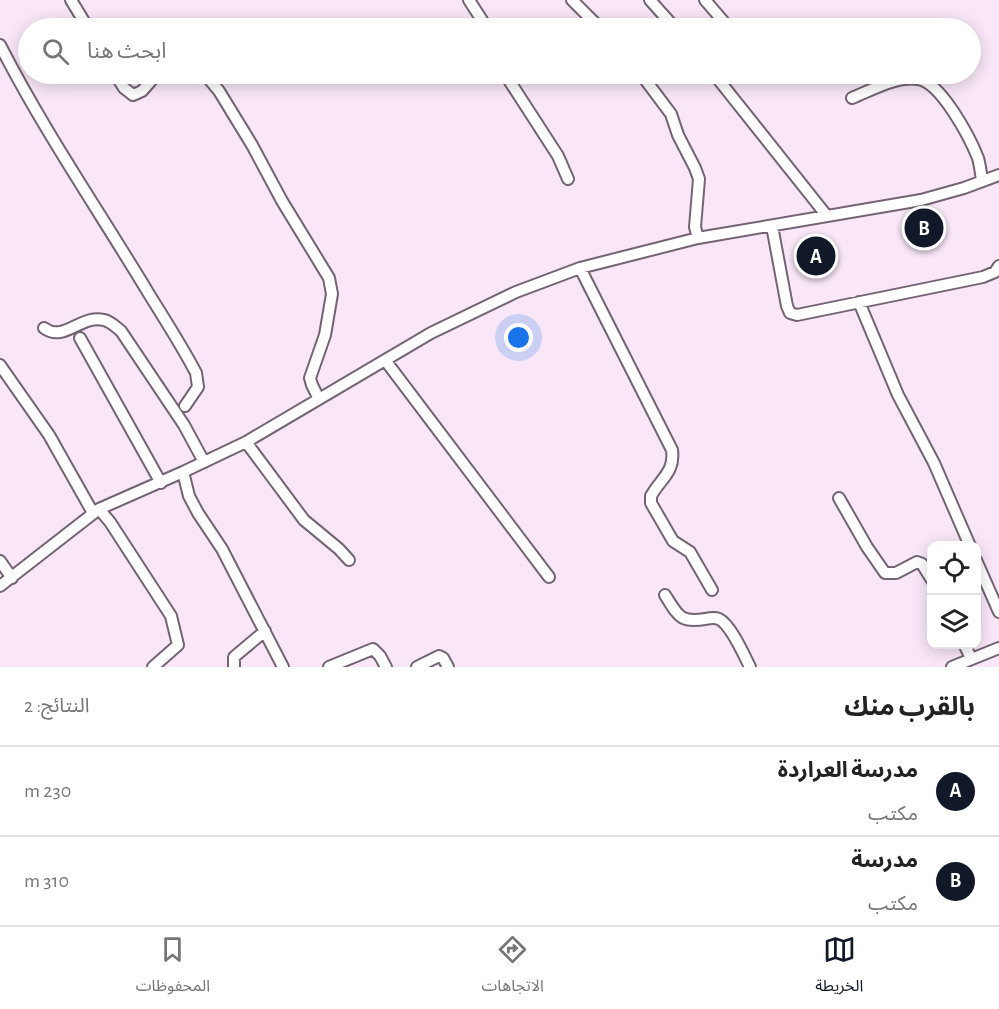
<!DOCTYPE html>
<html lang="ar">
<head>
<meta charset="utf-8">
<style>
	:root { --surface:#fff; --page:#f2f2f2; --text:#222; --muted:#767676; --line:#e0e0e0; --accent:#111827 }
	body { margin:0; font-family:"Alegreya Sans","Noto Sans Arabic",sans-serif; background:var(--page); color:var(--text); direction:rtl }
	.controls { position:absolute; right:18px; bottom:18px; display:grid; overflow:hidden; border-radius:12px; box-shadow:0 3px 15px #0003 }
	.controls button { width:54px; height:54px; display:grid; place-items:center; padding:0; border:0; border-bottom:2px solid var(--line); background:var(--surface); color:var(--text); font:30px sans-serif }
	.you { position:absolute; left:519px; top:338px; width:21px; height:21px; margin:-15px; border:4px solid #fff; border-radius:50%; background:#1a73e8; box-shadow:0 0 0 9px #1a73e833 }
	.badge { display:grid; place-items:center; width:39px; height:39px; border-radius:50%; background:var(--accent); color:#fff; font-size:20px; font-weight:700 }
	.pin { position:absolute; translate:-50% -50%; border:3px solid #fff; box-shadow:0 2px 6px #0006 }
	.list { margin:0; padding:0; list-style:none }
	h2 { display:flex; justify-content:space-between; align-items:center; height:78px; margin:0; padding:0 24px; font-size:26px }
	h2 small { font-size:20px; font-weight:400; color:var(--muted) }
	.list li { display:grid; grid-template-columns:39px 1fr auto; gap:18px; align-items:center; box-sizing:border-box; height:90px; padding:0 24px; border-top:2px solid var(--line) }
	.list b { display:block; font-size:22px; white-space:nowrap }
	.list p { margin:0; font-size:20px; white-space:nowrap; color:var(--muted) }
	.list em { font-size:20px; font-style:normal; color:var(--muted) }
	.icon { flex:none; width:33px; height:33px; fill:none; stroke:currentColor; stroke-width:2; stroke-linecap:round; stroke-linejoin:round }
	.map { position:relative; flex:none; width:999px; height:667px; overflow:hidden; direction:ltr }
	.search { position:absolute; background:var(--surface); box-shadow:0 3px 15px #0003; left:18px; right:18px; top:18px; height:66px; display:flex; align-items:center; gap:15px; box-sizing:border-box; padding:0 21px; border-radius:33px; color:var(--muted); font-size:22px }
	.sheet { height:258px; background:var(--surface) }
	nav { display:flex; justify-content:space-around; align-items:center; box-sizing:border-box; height:84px; border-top:2px solid var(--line); background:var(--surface); font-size:16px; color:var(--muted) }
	nav a { display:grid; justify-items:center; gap:3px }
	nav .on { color:var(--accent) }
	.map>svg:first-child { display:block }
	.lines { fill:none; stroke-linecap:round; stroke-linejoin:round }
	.street-casing { stroke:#746473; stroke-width:14 }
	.street { stroke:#fff; stroke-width:10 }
</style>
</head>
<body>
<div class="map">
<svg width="999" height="667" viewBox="0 0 999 667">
	<rect width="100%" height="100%" fill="#f9e7f8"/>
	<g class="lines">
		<g class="street-casing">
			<path id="street" d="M71,0L88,28
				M469,0L487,28
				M572,0L600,28
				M650,0L675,28
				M705,0L729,28
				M0,45C44,131 99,211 149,294C165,320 182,346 196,373L198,387L185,406
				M115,74L124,88L133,95L142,91L157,74
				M205,74L219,91L252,145L282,201L329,278L332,294L325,335L310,378L312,385L319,399
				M505,74L558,156L568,179
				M641,74L671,114L678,135L695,168L699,179L695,227L698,238
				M714,74L827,216
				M852,98C872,90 896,76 918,79C941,82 970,138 978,158C980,165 981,173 982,181
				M772,226L787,306L790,313L797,315L983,277L995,272L999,266
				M580,268L672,450C675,472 661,478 651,496V503L673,541L690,552L712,590
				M859,302L898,395L934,463L970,546
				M44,328C64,343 81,314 104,320C110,321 116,327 121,331L184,425L204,462
				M80,338L161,483
				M385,360L549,577
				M0,365L49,435L93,513
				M246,442L304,520L339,549L349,560
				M183,472L189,496L198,513L222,549L283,667
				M839,498L867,547L885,573H896L917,562L922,564L932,580
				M99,509L110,522L171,616L178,645L153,667
				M976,560L999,612
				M0,561L12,578
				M0,586L99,509L183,472L246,442L431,333L516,292L580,268L698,238L921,200L964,188L999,175
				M665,595C678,615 679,623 705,619C710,618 714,617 719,619C731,625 744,655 750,667
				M964,644L971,658
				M234,667V657L265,631
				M329,667L373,649L380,656L386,667
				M417,667L439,656L443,658L448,667
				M952,667L999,648"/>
		</g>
		<use href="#street" class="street"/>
	</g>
</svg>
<div class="controls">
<button><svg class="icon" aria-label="locate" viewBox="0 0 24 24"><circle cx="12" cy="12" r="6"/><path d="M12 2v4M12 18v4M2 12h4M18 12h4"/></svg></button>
<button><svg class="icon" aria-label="layers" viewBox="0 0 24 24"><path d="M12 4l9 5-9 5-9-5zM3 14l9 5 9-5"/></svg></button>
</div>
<div class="you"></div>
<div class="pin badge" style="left:816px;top:256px">A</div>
<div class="pin badge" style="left:924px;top:228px">B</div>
<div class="search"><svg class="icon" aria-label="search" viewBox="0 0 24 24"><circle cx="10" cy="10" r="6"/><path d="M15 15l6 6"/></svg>ابحث هنا</div>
</div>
<section class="sheet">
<h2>بالقرب منك<small>النتائج: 2</small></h2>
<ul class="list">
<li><span class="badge">A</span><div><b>مدرسة العراردة</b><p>مكتب</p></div><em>230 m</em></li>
<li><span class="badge">B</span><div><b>مدرسة</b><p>مكتب</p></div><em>310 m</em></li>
</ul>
</section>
<nav>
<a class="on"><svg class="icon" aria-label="map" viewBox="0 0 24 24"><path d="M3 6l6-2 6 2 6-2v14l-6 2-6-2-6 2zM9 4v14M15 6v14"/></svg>الخريطة</a>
<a><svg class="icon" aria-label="directions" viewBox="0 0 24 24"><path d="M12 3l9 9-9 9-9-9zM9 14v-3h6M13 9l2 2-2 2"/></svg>الاتجاهات</a>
<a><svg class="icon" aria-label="saved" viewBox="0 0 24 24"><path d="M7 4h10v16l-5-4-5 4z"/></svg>المحفوظات</a>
</nav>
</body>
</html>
